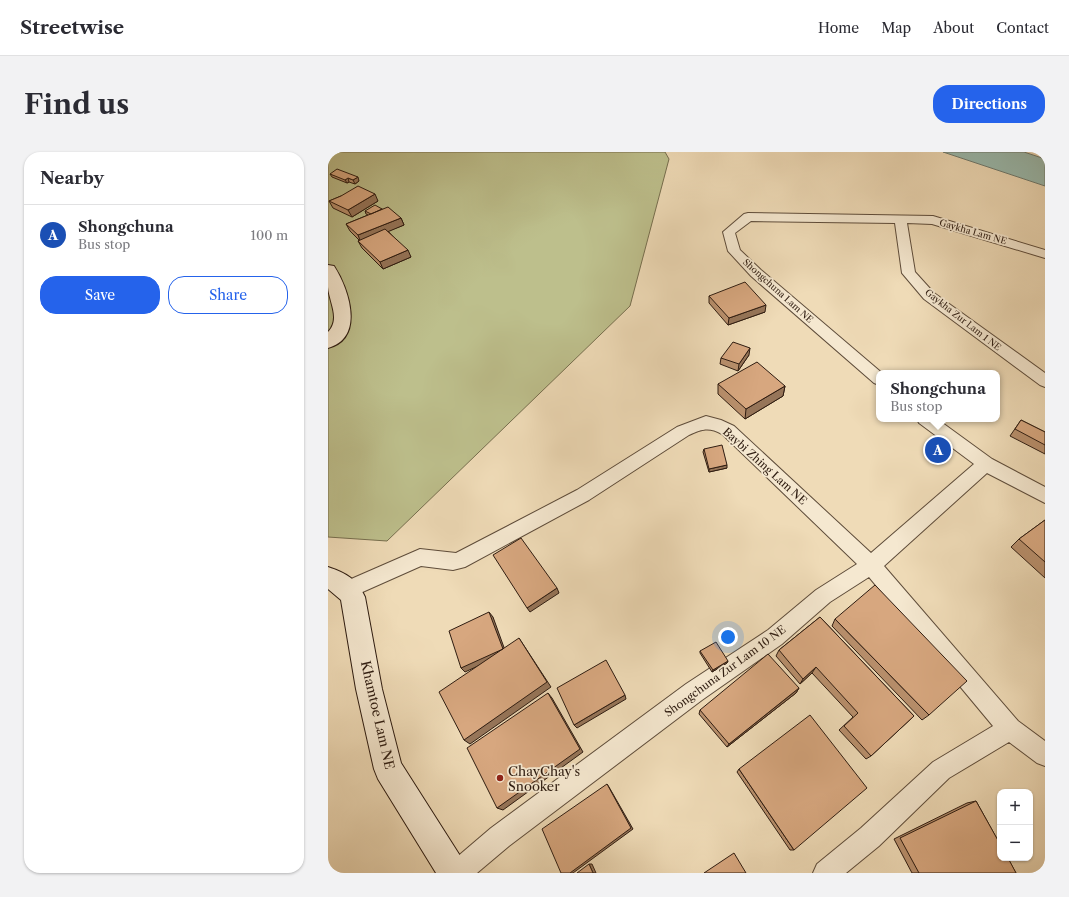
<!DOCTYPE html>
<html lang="en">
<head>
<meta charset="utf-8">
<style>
	:root { --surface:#fff; --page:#f2f2f3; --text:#2b2b33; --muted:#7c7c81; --line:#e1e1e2; --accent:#2563eb }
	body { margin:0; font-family:"Libre Caslon Text",serif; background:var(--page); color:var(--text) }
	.controls { position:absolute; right:12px; bottom:12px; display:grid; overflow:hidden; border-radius:8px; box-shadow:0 1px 3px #0004 }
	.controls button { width:36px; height:36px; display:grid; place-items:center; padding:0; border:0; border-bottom:1px solid var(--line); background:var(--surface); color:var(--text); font:20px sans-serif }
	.you { position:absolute; left:400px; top:485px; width:14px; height:14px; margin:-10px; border:3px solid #fff; border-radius:50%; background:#1a73e8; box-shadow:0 0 0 6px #1a73e833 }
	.badge { display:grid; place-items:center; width:26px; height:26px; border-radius:50%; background:var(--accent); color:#fff; font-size:13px; font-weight:700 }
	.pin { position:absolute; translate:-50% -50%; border:2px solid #fff; box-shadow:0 1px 4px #0006 }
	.popup { position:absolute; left:548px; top:218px; width:124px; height:52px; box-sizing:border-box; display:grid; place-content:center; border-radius:8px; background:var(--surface); filter:drop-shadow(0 1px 3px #0005); font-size:13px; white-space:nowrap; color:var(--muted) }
	.popup b { font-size:15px; color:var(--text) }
	.popup::after { content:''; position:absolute; left:50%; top:100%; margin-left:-8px; border:8px solid transparent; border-top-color:var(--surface) }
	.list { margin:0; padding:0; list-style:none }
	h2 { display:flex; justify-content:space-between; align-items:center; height:52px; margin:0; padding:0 16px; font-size:17px }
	h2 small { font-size:13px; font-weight:400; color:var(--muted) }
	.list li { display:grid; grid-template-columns:26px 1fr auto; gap:12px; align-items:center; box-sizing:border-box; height:60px; padding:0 16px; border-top:1px solid var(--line) }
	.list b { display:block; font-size:15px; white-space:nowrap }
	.list p { margin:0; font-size:13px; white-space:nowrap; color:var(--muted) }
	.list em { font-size:13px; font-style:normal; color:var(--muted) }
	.actions { display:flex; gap:8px; padding:12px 16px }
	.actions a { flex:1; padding:9px 0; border:1px solid var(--accent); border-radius:16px; text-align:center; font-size:14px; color:var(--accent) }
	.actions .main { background:var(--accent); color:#fff }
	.map { position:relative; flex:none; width:717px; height:721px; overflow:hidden; border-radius:16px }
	header { display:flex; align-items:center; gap:24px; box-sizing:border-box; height:56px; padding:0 20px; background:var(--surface); border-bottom:1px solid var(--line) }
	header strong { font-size:19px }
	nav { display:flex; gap:22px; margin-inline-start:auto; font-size:14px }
	.intro { display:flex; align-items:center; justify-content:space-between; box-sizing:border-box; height:96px; padding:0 24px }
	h1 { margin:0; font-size:28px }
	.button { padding:10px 18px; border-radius:16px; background:var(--accent); color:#fff; font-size:14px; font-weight:700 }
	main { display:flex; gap:24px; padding:0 24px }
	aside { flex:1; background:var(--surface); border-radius:16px; box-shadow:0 1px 3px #0004 }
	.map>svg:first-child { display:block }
	.green { fill:#bdbf8c; stroke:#766e4e }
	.water { fill:#9abbaf; stroke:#6f7b70 }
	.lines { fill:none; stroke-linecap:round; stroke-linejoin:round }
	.street-casing { stroke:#5e4c3a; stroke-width:2 }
	.secondary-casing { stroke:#2e1c11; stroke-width:2 }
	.street { fill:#f5e8d0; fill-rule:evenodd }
	.secondary { fill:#f5e8d0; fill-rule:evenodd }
	.wall { fill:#b9906d; stroke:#2e1c11 }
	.shaded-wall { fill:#967559; stroke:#2e1c11 }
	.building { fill:#d7a77f; stroke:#2e1c11 }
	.poi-dot { fill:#8f2418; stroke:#f5e8d0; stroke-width:1.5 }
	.labels { text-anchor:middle; stroke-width:3.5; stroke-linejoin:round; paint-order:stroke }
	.far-street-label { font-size:9px; fill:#2e1c11; stroke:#f5e8d0 }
	.street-label { font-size:11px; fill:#2e1c11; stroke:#f5e8d0 }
	.near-street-label { font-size:13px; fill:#2e1c11; stroke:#f5e8d0 }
	.near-poi-label { font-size:13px; fill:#2e1c11; stroke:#f5e8d0; text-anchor:start }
</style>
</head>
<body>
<header>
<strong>Streetwise</strong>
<nav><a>Home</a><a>Map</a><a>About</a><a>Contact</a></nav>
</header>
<div class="intro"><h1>Find us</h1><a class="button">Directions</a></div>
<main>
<aside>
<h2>Nearby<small></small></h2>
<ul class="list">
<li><span class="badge" style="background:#1a4fb4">A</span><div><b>Shongchuna</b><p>Bus stop</p></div><em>100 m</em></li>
</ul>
<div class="actions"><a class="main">Save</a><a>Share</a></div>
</aside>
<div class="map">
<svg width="717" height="721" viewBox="0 0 717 721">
	<rect width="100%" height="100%" fill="#efdbb7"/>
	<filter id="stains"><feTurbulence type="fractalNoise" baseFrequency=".005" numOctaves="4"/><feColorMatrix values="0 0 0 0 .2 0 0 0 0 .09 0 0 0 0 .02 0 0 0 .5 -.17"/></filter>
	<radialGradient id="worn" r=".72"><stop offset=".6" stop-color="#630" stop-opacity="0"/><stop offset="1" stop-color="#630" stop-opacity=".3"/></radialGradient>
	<path class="green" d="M0,0H337L341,7L302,154L59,389L0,385Z"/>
	<path class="water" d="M615,0H696L717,7V34Z"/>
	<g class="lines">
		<g class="street-casing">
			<path id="street" d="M420,61L605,64L717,98V106L604,72L579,71L587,120L606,141L717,221V235L712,233L596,147L574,121L567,71L423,69L407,81L412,98L433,118L554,221H551V233L546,231L423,124L400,99L395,80L416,62Z
				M378,264L393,268L406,274L543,401L646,312L591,271L589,267H609L664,307L717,335V351L659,321L556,414L690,569L717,589V614L709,611L681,590L621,626L551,694L518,721H485L489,712L533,676L605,610L665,574L541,425L502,450L454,492L374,548L181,694L149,721H119L123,712L129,705L163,676L358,532L440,478L488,438L529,412L394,282C381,275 374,277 361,283L261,348L137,415L125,418L93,414L21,446L14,443L11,437L14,431L92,397L128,401L249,338L349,275Z"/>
		</g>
		<g class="secondary-casing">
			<path id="secondary" d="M0,113L6,114C21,137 37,186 0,196V180C13,167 1,150 0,135C0,128 0,120 0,113Z
				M0,415C18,421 29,427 37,445L54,537L73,611L136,710L140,721H108L50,627L46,617L28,537L13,448L0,437Z"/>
		</g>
		<use href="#street" class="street"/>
		<use href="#secondary" class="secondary"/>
	</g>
	<path class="wall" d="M2,22L31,29L27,32L21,30L19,31L4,25Z
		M13,44L50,49L24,65L5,56L1,49Z
		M54,57L73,66L76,73L60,79L83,105L55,117L34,96L30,89L31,88L22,79L18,72L40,63L38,62L37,59Z
		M381,144L437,160L400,173L381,151Z
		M421,203L410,219L392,212L393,206Z
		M390,232L457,234L455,244L417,267L390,242Z
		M693,268L717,280V302L682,284Z
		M376,297L399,316L381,320L375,300Z
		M717,368V426L683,395L691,387Z
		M492,465L586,564L543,604L538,607L511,578L525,565L484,521L472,532L448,504L451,498Z
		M507,467L601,563L594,568L504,474Z
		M372,499L400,509L399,511L384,520L372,501Z
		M471,536L468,541L399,595L371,562L372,558Z
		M411,617L466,698H462L409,620Z
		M648,649L688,721H584L566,687L639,651Z"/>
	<path class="shaded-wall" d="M30,25L31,29L27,32L25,28Z
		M20,26L21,30L19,31L17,28Z
		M47,42L50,49L24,65L20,58Z
		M73,66L76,73L33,91L30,83Z
		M80,98L83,105L55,117L52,110Z
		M438,153L437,160L400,173L401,166Z
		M422,196L421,203L410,219L411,212Z
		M457,234L455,244L417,267L418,257Z
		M399,313V316L381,320V317Z
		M229,436L231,441L202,460L199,456Z
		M161,460L165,465L178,501L137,520L133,516Z
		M191,486L223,535L142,592L136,588Z
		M400,509L399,511L384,520L385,518Z
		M488,515L484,521L472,532L475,527Z
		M471,536L468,541L399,595L401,592Z
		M220,541L224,546L255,600L175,658L169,656Z
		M297,543L298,547L249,576L246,573Z
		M279,632L281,635L305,677L245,721H242Z
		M261,712H264L268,721H265Z"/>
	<path class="building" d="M9,17L30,25L25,28L20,26L17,28L2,22Z
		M30,34L47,42L20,58L1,49L13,44Z
		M47,53L54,57L43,62L37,59Z
		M60,55L73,66L30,83L18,72Z
		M57,77L80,98L52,110L30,89Z
		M417,130L438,153L401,166L381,144Z
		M405,190L422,196L411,212L393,206Z
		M429,210L457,234L418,257L390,232Z
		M693,268L717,280V293L687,277Z
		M394,293L399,313L381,317L376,297Z
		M717,368V410L691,387Z
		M193,386L229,436L199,456L165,403Z
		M547,433L639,529L601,563L507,467Z
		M161,460L175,497L133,516L121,479Z
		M492,465L586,564L543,604L516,574L530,561L488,515L475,527L451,498Z
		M191,486L219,530L136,588L111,540Z
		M388,490L400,509L385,518L372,499Z
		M440,502L471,536L401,592L372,558Z
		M278,508L297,543L246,573L229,536Z
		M220,541L252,597L169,656L139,596Z
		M482,563L539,636L466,698L411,617Z
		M279,632L303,676L242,721H233L214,677Z
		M648,649L672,692V706H680L688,721H591L572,686Z
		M406,701L418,721H376Z
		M261,712L265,721H249Z"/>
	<circle class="poi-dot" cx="172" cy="626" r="4"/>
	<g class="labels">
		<g class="far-street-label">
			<text transform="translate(645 80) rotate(16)" y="3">Gaykha Lam NE</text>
			<text transform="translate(450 139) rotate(42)" y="3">Shongchuna Lam NE</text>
			<text transform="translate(635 168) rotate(38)" y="3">Gaykha Zur Lam 1 NE</text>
		</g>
		<g class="street-label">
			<text transform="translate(437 314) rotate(42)" y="4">Baybi Zhing Lam NE</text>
			<text transform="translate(397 519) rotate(-36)" y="4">Shongchuna Zur Lam 10 NE</text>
		</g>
		<g class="near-street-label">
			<text transform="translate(50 563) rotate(77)" y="5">Khamtoe Lam NE</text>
		</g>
		<g class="near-poi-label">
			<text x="180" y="624">ChayChay's<tspan x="180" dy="15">Snooker</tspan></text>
		</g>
	</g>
	<rect width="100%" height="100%" filter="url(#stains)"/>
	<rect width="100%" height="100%" fill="url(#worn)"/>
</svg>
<div class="controls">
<button>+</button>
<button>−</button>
</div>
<div class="you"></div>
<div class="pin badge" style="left:610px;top:298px;background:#1a4fb4">A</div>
<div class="popup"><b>Shongchuna</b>Bus stop</div>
</div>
</main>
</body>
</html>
